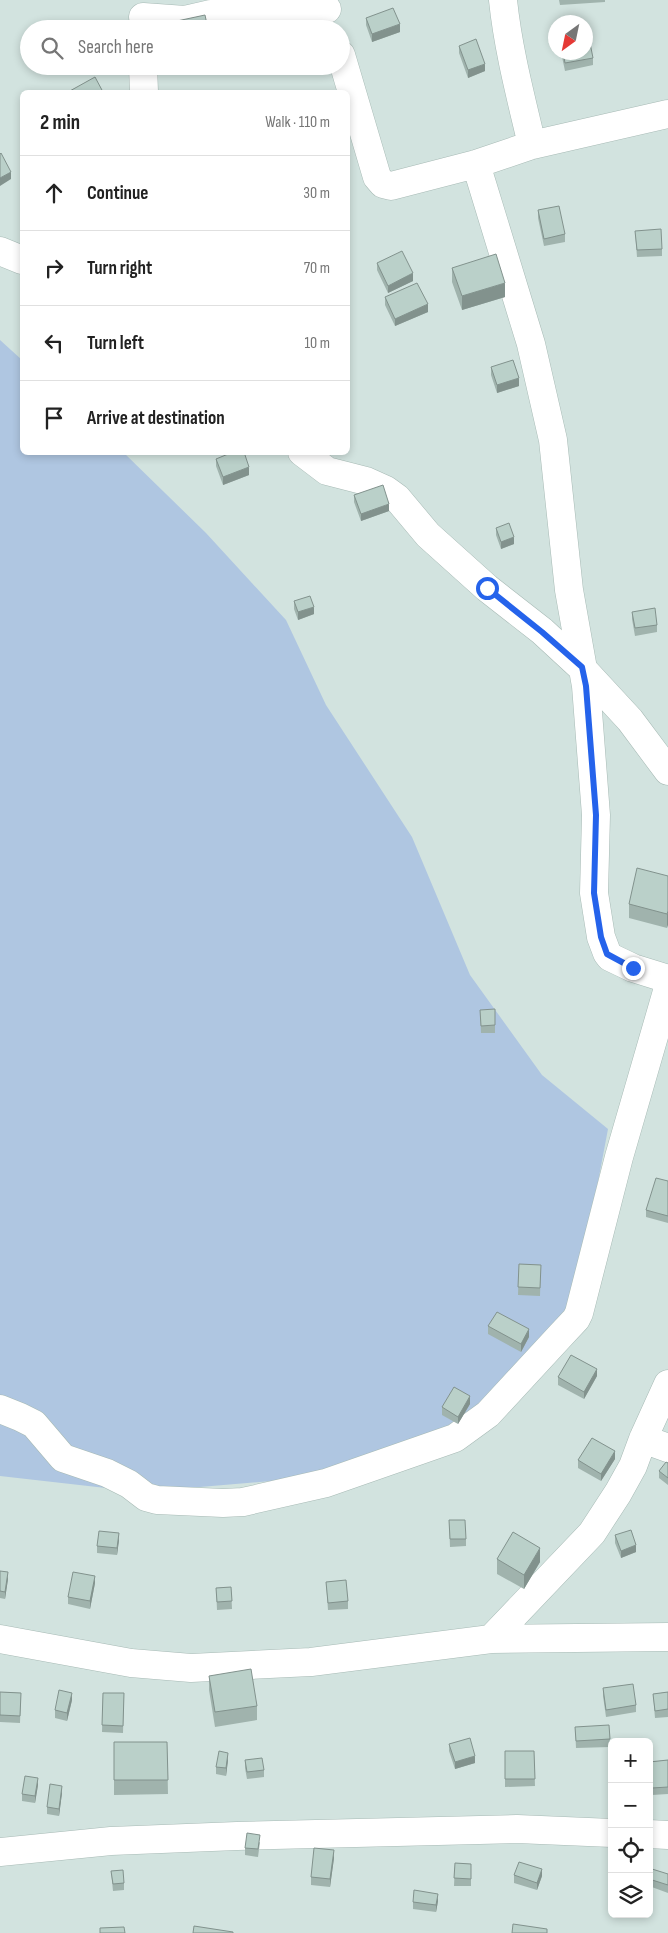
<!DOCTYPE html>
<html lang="en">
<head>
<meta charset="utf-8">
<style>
	:root { --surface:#fff; --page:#f6f6f6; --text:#222; --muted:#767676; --line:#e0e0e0 }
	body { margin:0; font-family:"Sofia Sans Condensed",sans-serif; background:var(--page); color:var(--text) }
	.controls { position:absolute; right:15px; bottom:15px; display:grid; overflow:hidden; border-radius:8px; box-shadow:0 2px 8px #0003 }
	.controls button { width:45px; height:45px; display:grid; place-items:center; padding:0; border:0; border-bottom:1px solid var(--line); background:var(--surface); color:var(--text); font:25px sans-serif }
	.compass { position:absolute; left:548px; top:15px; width:45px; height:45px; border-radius:50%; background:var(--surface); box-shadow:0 2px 8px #0003; rotate:213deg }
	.stop { position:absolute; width:15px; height:15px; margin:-11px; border:4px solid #2563eb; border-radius:50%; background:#fff }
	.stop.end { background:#2563eb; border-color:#fff; box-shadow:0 1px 5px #0008 }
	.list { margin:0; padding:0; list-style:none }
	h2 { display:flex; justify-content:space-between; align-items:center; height:65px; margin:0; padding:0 20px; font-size:21px }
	h2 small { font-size:16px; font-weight:400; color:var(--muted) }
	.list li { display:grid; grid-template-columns:32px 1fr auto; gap:15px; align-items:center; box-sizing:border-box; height:75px; padding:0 20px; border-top:1px solid var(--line) }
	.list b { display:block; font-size:19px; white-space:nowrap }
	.list em { font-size:16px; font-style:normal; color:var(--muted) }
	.icon { flex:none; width:28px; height:28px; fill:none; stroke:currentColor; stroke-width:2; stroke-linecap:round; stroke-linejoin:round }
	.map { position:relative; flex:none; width:668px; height:1933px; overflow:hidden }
	.search { position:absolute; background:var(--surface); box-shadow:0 2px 8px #0003; left:20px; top:20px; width:330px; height:55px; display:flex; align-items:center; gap:12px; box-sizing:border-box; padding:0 18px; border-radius:28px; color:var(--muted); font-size:19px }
	.panel { position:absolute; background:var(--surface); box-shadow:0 2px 8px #0003; left:20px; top:90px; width:330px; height:365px; border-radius:8px }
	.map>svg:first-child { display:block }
	.residential { fill:#d2e3df; fill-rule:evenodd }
	.green { fill:#afc6e1 }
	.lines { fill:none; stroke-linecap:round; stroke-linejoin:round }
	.minor-casing { stroke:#a7bab5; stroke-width:29 }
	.minor { stroke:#fff; stroke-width:28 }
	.wall { fill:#a0b3ad }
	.shaded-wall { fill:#82928d }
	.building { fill:#bad0c9; stroke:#82928d }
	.route { stroke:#2563eb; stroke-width:6 }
</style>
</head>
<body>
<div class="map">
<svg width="668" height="1933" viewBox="0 0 668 1933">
	<rect width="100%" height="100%" fill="#e3f0ed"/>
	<path class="residential" d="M0,0H668V1933H0ZM556,22H586V52H556ZM29,29H341V66H29ZM22,92H348V452H22ZM612,1742H649V1914H612Z"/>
	<path class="green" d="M0,340L22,360V452L124,453L206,533L286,620L326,705L412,837L470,975L542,1075L608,1129L598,1182L561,1329L426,1454L341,1475L141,1492L0,1476Z"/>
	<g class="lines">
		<g class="minor-casing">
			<path id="minor" d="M503,0C508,49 521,98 532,145
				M143,17L185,20L211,14L327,9
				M341,55L377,177L383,184L391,186L476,164L532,145L668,114
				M143,66L144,92
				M476,164L531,344L553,440L569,590L586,686L596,815L594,893L601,937L607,953L610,957L633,968L668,979
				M0,251L22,260
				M302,452L327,471L366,481L386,490L397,498L428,535L487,588L542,631L581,667L630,720L668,771
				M0,1409L20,1417L34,1424L63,1458L107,1473L129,1484L146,1497L157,1500L223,1503L243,1502L326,1483L455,1438L488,1414L561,1335L576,1319L579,1313L619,1157L668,988
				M643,1439L668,1448
				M0,1639L131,1663L191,1668L311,1662L491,1639L668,1637
				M491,1639L592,1533L618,1493L633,1466L643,1439L668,1384
				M649,1834L668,1835
				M0,1852L111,1841L237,1836L517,1829L612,1833"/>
		</g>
		<use href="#minor" class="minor"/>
	</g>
	<path class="wall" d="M559,0H605V2L560,5Z
		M366,18L400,32L372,42L366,25Z
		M459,46L485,71L468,78L459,53Z
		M561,52H586L593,58V65L565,71Z
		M538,210L565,234V242L544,246L538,218Z
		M635,231L662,249V256L637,257Z
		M377,263L413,281L388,293L377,270Z
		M452,268L505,297L462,310L452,282Z
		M385,297L428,312L395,326L385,305Z
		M491,367L519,386L497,393L491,375Z
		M216,459L249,475L223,485L216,466Z
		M354,495L389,511L361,521L354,502Z
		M496,528L514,544L501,549L496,535Z
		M294,601L314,614L298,620L294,609Z
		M632,612L657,625V632L635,636L632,619Z
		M668,876L667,928L629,918V904Z
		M480,1010L495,1025V1033H481Z
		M668,1181V1223L646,1217V1210Z
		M519,1264L541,1265L540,1296L518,1295Z
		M488,1326L529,1337L521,1352L488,1334Z
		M597,1376L584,1399L558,1385V1377Z
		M470,1404L458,1424L442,1415V1407Z
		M615,1459L601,1481L578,1468V1460Z
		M668,1463V1485L659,1478V1471Z
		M449,1520L466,1539V1546L450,1547Z
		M615,1535L636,1552L621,1558L615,1543Z
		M119,1540L117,1555L97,1553V1546Z
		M497,1559L540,1562L524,1589L497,1574Z
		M0,1571L8,1579L5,1599L0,1598Z
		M326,1582L348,1601V1609L328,1610Z
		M95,1583L90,1609L68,1604V1597Z
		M231,1587L232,1609L217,1610L216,1588Z
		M209,1676L257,1706V1720L215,1727L209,1690Z
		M603,1688L636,1705V1712L606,1717L603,1696Z
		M0,1692L21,1693L20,1723L0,1722Z
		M668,1692V1717L655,1718L653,1694Z
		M103,1693H124L123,1733L102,1732Z
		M72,1700L67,1721L55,1718V1710Z
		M575,1727L610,1739V1747L576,1748Z
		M114,1742H167L168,1794L114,1795Z
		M449,1744L475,1763L455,1769L449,1751Z
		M505,1751H534L535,1786L505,1787Z
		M228,1760L226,1776L216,1774V1767Z
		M245,1760L264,1770V1777L247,1779L245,1768Z
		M668,1760V1794L652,1795L649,1762Z
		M38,1785L35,1803L22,1801V1794Z
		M62,1793L59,1816L47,1814V1807Z
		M260,1842L258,1857L245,1855V1848Z
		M334,1858L330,1887L311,1885V1877Z
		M455,1863L471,1864V1886H454Z
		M111,1871L124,1883V1890L113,1891Z
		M668,1874V1893L649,1886V1878Z
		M514,1875L542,1876L537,1890L514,1883Z
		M438,1901L436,1912L413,1909V1902Z"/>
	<path class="shaded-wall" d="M400,24V32L372,42V34Z
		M485,64V71L468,78V70Z
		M348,171H349V178L348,179Z
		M11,172V179L0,186V178Z
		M413,273V281L388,293V286Z
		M505,283V297L462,310V296Z
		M428,304V312L395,326V319Z
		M519,378V386L497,393V385Z
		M249,467V475L223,485V477Z
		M389,504V511L361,521V514Z
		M514,537V544L501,549V542Z
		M314,607V614L298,620V612Z
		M668,911V925L667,928V914Z
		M529,1329V1337L521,1352V1344Z
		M597,1369V1376L584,1399V1392Z
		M470,1396V1404L458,1424V1417Z
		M615,1451V1459L601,1481V1474Z
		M119,1533V1540L117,1555V1548Z
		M636,1545V1552L621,1558V1551Z
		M540,1548V1562L524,1589V1575Z
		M8,1572V1579L5,1599V1592Z
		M95,1576V1583L90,1609V1601Z
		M72,1693V1700L67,1721V1713Z
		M228,1753V1760L226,1776V1768Z
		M475,1756V1763L455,1769V1762Z
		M38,1778V1785L35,1803V1796Z
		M62,1786V1793L59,1816V1809Z
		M334,1850V1858L330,1887V1879Z
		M542,1869V1876L537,1890V1883Z
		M438,1894V1901L436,1912V1905Z"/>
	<path class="building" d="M393,8L400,24L372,34L366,18Z
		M205,15L208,29H178L177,21Z
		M586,33H588L593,58L565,63L563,52H586Z
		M476,39L485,64L468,70L459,46Z
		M95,77L103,92H68Z
		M1,153L11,172L0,178V154Z
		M559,206L565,234L544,239L538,210Z
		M661,229L662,249L637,250L635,231Z
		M402,251L413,273L388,286L377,263Z
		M496,254L505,283L462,296L452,268Z
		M417,283L428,304L395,319L385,297Z
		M513,360L519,378L497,385L491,367Z
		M233,452H244L249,467L223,477L216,459Z
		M383,485L389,504L361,514L354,495Z
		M509,523L514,537L501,542L496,528Z
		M310,596L314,607L298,612L294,601Z
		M655,608L657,625L635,628L632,612Z
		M637,868L668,876V911L667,914L629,904Z
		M495,1009V1025L481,1026L480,1010Z
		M656,1178L668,1181V1216L646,1210Z
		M519,1264L541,1265L540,1288L518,1287Z
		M497,1312L529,1329L521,1344L488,1326Z
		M571,1355L597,1369L584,1392L558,1377Z
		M454,1387L470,1396L458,1417L442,1407Z
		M592,1438L615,1451L601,1474L578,1460Z
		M666,1462L668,1463V1478L659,1471Z
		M449,1520H465L466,1539H450Z
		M631,1530L636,1545L621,1551L615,1535Z
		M99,1531L119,1533L117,1548L97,1546Z
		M513,1532L540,1548L524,1575L497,1559Z
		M0,1571L8,1572L5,1592L0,1591Z
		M73,1572L95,1576L90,1601L68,1597Z
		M346,1580L348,1601L328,1603L326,1582Z
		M231,1587L232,1601L217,1602L216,1588Z
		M251,1669L257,1706L215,1712L209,1676Z
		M633,1684L636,1705L606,1710L603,1688Z
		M59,1690L72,1693L67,1713L55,1710Z
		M0,1692L21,1693L20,1716L0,1715Z
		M668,1692V1709L655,1711L653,1694Z
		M103,1693H124L123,1726L102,1725Z
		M609,1725L610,1739L576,1741L575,1727Z
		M470,1738L475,1756L455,1762L449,1744Z
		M114,1742H167L168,1780H114Z
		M219,1751L228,1753L226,1768L216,1767Z
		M505,1751H534L535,1779H505Z
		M262,1758L264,1770L247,1772L245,1760Z
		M668,1760V1787L652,1788L649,1762Z
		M25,1776L38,1778L35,1796L22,1794Z
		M50,1784L62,1786L59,1809L47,1807Z
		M247,1833L260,1835L258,1849L245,1848Z
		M314,1848L334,1850L330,1879L311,1877Z
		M519,1862L542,1869L537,1883L514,1875Z
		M455,1863L471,1864V1879L454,1878Z
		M652,1869L668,1874V1885L649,1879Z
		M123,1870L124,1883L113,1884L111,1871Z
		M414,1890L438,1894L436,1905L413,1902Z
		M513,1924L547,1929V1933H512Z
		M194,1926L233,1932V1933H193Z
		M124,1927L125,1933H100V1928Z"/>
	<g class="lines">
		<path class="route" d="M487,588L542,632L582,667L586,686L596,815L594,893L601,937L607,954L633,968"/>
	</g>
</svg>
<div class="controls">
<button>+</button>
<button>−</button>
<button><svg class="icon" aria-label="locate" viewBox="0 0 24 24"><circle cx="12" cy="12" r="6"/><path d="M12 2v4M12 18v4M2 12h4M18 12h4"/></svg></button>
<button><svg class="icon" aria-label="layers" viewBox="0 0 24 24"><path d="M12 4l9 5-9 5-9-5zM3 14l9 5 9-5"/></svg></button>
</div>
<svg class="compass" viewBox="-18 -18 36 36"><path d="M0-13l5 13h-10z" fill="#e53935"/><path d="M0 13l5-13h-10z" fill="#767676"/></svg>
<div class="stop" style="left:487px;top:588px"></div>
<div class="stop end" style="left:633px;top:968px"></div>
<div class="search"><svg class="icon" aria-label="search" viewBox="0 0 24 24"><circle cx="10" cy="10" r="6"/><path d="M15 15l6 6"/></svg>Search here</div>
<section class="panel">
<h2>2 min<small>Walk · 110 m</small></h2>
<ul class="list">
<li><svg class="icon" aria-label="ahead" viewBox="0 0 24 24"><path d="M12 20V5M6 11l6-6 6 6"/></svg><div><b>Continue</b></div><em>30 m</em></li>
<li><svg class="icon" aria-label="right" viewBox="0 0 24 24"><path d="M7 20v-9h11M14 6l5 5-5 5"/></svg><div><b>Turn right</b></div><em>70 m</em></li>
<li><svg class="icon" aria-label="left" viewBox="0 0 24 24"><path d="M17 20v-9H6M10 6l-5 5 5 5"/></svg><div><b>Turn left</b></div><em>10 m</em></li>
<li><svg class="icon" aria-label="arrive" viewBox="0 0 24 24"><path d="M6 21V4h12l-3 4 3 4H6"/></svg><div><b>Arrive at destination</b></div></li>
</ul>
</section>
</div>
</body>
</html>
